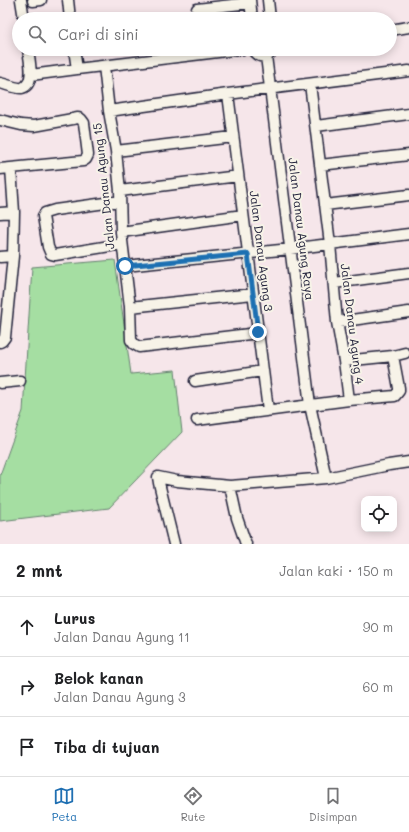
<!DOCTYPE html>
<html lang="id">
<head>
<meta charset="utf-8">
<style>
	:root { --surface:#fff; --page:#f6f6f6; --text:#202124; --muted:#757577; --line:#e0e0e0; --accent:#1f6fb2 }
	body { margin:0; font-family:Mali,sans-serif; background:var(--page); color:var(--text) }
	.controls { position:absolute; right:12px; bottom:12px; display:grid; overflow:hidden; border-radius:8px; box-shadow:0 2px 10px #0003 }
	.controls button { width:36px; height:36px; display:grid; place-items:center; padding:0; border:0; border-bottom:1px solid var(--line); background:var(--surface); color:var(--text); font:20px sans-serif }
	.stop { position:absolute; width:12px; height:12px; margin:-9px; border:3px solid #1f6fb2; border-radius:50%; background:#fff }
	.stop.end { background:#1f6fb2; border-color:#fff; box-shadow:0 1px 4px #0008 }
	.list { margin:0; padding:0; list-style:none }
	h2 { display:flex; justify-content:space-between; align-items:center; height:52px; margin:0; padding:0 16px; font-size:17px }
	h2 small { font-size:13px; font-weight:400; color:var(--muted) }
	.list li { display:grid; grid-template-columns:26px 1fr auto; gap:12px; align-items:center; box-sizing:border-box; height:60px; padding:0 16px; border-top:1px solid var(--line) }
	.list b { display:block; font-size:15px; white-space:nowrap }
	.list p { margin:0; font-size:13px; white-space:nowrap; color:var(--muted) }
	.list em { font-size:13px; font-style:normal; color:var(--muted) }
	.icon { flex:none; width:22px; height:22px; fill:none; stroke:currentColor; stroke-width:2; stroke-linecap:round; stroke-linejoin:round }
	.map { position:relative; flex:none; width:409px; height:544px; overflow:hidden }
	.search { position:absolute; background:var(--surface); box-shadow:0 2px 10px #0003; left:12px; right:12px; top:12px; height:44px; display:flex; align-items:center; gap:10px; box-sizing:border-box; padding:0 14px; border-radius:22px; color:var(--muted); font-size:15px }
	.sheet { height:232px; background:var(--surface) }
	nav { display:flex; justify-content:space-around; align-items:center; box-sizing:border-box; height:56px; border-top:1px solid var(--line); background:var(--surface); font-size:11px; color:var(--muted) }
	nav a { display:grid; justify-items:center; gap:2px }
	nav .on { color:var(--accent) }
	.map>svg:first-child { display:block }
	.green { fill:#a5dea2; stroke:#64806e }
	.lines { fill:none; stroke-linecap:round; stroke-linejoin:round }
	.minor-casing { stroke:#22223b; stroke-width:13 }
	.minor { stroke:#f7f3e8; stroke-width:10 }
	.route { stroke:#1f6fb2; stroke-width:5 }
	.labels { text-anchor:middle; stroke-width:4; stroke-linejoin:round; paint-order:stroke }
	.street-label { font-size:12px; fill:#22223b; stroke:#f7f3e8 }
</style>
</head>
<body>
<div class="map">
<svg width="409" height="544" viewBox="0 0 409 544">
	<rect width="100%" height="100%" fill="#f6e6ea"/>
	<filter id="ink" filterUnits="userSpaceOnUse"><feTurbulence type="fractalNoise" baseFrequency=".025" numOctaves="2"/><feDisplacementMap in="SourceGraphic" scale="8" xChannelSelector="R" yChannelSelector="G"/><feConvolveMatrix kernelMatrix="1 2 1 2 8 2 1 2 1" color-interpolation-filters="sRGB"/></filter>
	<g filter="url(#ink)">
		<path class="green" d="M115,260L131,374L175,370L182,432L109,508L0,521V475L23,411L32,267Z"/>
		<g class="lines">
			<g class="minor-casing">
				<path id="minor" d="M21,0L24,19
					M68,0L70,19
					M250,0L252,19
					M268,0L270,19
					M33,1L41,0
					M197,9L250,3
					M390,30L409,27
					M74,49L77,69
					M252,49C258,59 268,59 274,49
					M266,56L310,405L326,478
					M104,66L109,111L116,151L120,191L121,232L130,307L131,340L134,344L139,347L258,333
					M31,75L77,69L243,49
					M0,83C5,84 17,89 22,88C36,84 29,59 28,49
					M310,84L330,244L337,322L344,361L349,400
					M228,94L268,410
					M109,111L228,94L409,71
					M0,120L21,125L34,126L78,118L81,119L84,123L88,155L86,159L83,161L0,169
					M316,126L409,114
					M116,151L233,137
					M320,165L409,155
					M120,191L238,176
					M120,201L55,210L45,213L43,216L48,247L51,254L55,255L122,244
					M325,205L409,195
					M0,213L14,212
					M121,232L243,215
					M0,257L13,256
					M125,266L290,249L409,234
					M334,283L409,273
					M130,307L253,294
					M337,322L409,312
					M0,342L2,341L5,337L13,256L14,212L11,168
					M344,361L393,356L405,353
					M195,381L263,371
					M0,383L20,381
					M197,420L349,400L395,396L399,391V388L393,356
					M230,486L237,518L246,544
					M174,544L159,483L158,477L177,481L230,486L326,478L389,465L409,462"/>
			</g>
			<use href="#minor" class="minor"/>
		</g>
	</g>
	<g class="lines" filter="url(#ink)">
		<path class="route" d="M125,266L248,254L258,332"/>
	</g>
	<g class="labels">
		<g class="street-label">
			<text transform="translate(104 186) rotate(-96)" y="4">Jalan Danau Agung 15</text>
			<text transform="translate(301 229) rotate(83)" y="4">Jalan Danau Agung Raya</text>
			<text transform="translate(261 251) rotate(83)" y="4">Jalan Danau Agung 3</text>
			<text transform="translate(352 324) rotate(83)" y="4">Jalan Danau Agung 4</text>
		</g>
	</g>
</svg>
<div class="controls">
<button><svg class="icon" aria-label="locate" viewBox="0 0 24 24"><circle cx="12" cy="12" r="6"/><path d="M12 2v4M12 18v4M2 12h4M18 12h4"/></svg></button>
</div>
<div class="stop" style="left:125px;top:266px"></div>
<div class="stop end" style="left:258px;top:332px"></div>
<div class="search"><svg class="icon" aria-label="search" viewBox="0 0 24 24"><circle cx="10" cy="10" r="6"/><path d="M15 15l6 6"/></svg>Cari di sini</div>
</div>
<section class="sheet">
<h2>2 mnt<small>Jalan kaki · 150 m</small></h2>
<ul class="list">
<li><svg class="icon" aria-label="ahead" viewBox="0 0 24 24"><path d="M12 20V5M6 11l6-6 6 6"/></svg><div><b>Lurus</b><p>Jalan Danau Agung 11</p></div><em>90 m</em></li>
<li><svg class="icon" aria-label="right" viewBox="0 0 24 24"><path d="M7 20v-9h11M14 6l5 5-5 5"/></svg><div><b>Belok kanan</b><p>Jalan Danau Agung 3</p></div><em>60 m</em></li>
<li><svg class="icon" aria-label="arrive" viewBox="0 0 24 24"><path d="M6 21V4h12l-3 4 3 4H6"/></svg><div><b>Tiba di tujuan</b></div></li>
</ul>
</section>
<nav>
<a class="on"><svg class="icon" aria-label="map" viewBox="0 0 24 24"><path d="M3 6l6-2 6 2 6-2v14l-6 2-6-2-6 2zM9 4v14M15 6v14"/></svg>Peta</a>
<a><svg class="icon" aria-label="directions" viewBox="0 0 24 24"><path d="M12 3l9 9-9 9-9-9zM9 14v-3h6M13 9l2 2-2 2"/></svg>Rute</a>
<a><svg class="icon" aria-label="saved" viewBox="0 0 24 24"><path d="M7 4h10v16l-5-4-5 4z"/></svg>Disimpan</a>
</nav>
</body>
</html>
